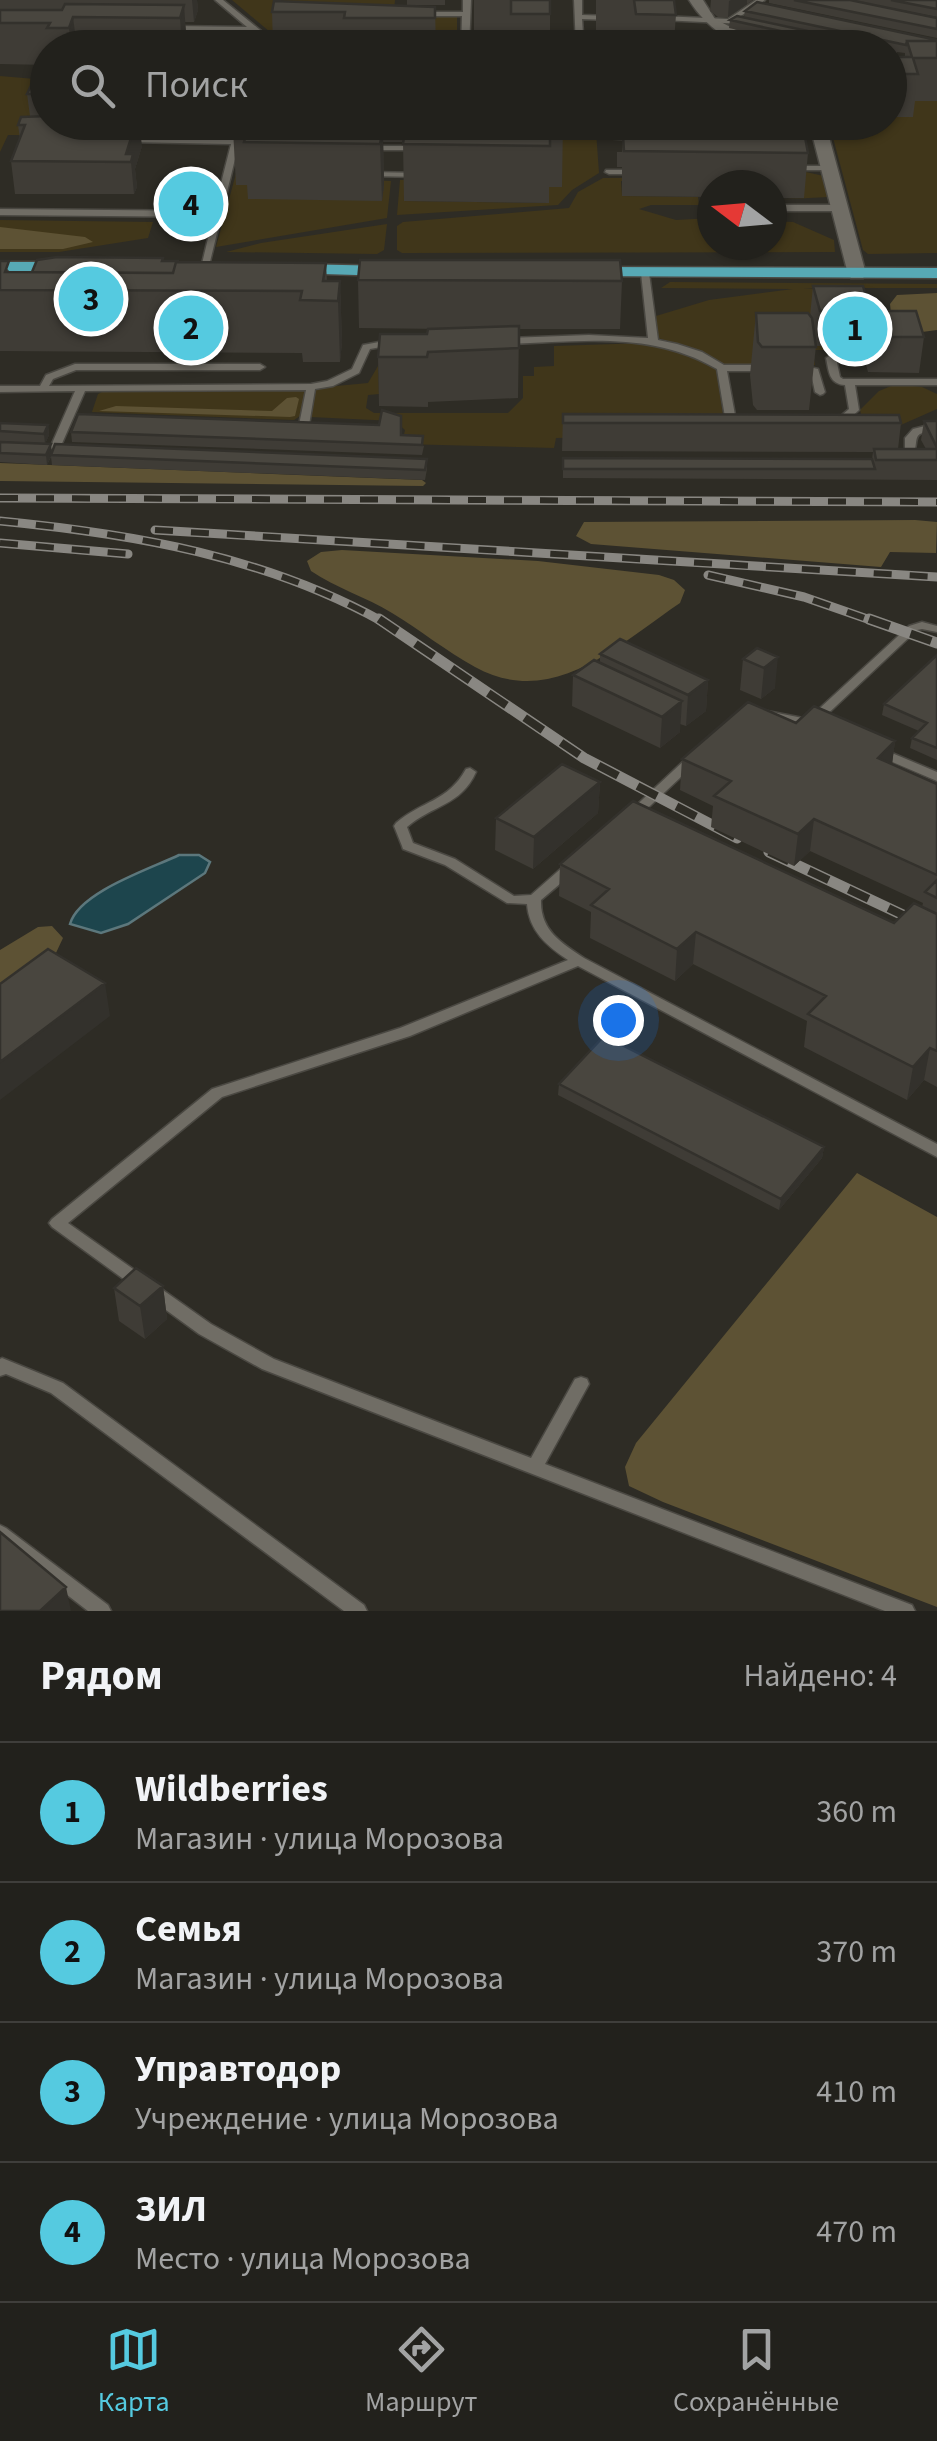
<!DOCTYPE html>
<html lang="ru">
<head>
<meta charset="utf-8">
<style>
	:root { --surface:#22211c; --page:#2e2e29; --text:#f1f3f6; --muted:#a2a3a3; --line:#3f3e3b; --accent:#55cae0 }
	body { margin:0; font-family:"Source Sans 3",sans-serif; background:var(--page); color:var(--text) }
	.compass { position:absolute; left:697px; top:170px; width:90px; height:90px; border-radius:50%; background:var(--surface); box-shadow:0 2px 8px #0004; rotate:286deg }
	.you { position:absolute; left:618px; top:1020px; width:35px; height:35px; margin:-25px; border:8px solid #fff; border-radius:50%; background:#1a73e8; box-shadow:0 0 0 15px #1a73e833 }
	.badge { display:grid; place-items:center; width:65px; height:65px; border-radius:50%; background:var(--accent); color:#111; font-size:32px; font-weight:700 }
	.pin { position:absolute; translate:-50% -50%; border:5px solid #fff; box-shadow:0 2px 10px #0006 }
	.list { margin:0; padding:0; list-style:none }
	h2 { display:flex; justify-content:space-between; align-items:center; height:130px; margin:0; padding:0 40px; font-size:42px }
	h2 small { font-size:32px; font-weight:400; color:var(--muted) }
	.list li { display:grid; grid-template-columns:65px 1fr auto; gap:30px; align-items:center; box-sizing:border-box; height:140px; padding:0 40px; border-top:2px solid var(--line) }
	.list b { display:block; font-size:38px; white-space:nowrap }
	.list p { margin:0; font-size:32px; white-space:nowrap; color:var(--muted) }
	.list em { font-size:32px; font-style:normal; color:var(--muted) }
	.icon { flex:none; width:55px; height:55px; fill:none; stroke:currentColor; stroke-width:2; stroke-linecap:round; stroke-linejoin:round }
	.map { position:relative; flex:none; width:937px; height:1611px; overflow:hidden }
	.search { position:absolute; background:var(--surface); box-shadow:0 2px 8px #0004; left:30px; right:30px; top:30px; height:110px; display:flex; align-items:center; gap:25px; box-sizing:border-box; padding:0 35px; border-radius:55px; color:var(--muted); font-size:38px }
	.sheet { height:690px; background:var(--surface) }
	nav { display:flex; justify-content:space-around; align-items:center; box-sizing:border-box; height:140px; border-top:2px solid var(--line); background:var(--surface); font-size:28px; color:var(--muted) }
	nav a { display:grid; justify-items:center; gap:5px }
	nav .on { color:var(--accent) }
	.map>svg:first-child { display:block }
	.green { fill:#40361a }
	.forest { fill:#5d5234 }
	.water { fill:#1d454d; stroke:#5c777c; stroke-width:2.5 }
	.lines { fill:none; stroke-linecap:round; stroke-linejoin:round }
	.lane-casing { stroke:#4a4842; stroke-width:3 }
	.street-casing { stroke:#4a4842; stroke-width:3 }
	.primary-casing { stroke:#4a4842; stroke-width:3 }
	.lane { fill:#706d65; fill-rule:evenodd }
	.street { fill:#706d65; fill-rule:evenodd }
	.primary { fill:#57a9b5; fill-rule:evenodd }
	.rail-far1-casing { stroke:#898782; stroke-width:9 }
	.rail-casing { stroke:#898782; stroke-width:11 }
	.rail-far1 { stroke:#2e2c25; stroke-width:6; stroke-dasharray:18; stroke-linecap:butt }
	.rail { stroke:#2e2c25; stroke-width:8; stroke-dasharray:22; stroke-linecap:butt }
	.wall { fill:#3f3c36; fill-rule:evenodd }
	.shaded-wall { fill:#33312c }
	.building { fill:#49463f; stroke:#33312c; stroke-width:2.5 }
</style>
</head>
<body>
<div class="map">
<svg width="937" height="1611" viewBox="0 0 937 1611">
	<rect width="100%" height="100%" fill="#2e2c25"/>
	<path class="green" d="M232,0H395L394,11L407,16H457V47L276,42L270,32Z
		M0,76L47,80L48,122L233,123L229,137L8,135L0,152Z
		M908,101H937V253L868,254L863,250L832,134L860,135L873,123L890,122Z
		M515,130L596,131L599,173L572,190L558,205L397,215L400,180H416L405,201L548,203L549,187L562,186L515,136Z
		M240,159L252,185L381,201L384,186L365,180L391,181L387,218L216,247Z
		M801,171L824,176L828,197L772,200L803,198L801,183L621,181L622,196L698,197L699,205H651L639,209L676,220L712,218V245H772V221L793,222L834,240L835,252L402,253L397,250V226L403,222L569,208L578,192L603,178L776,177Z
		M0,220L153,222L148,238L59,252H0Z
		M387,224L384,250L377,254L226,252L261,243Z
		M670,282L937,284V288H803L857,291L828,350H812L815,365H724L702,351L658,338L656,316L709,300L793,289L661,288Z
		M646,343L695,355L716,369L723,415L603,437L556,438L554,448L402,444L405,430L395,421L310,417L315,388L368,383L378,366L379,394L368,395L366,408L374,413H508L523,398V376H534V367L554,366V346Z
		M896,384L922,387L937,394V409L894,428L864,426L860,410L879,391Z
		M306,390L300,416L294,420L92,412L98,394L104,391Z"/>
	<path class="forest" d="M0,227L85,237L93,242L63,249H0Z
		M937,293V330L922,332L892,323L890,304L897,295Z
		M296,397L299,399L295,416L290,417L99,411L116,406L272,411L287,398Z
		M0,463L422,480L426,483L423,486L0,481Z
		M915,520L937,522L936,553L890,552L881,567L591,544L576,536L584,522Z
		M342,550L538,561L659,575L674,580L685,590L680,603C619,644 553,710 475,667C446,651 420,630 392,613C366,597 336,588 311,571L307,561L321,552Z
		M52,926L63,938L47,972L0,1006V950L38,927Z
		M857,1173L937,1217V1607L663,1502L629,1486L625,1467L636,1443Z"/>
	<path class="water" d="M179,855H199L210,862L205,873L128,924L101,933L70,924C79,892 150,869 179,855Z"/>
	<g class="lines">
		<g class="lane-casing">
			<path id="lane" d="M215,0H223L265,34L263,48H255L258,37L252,31L172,30L168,28L172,26L247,27Z
				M463,0H471L469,48H461L462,16H422L418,14L422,12H463Z
				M574,0H582V15L611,16L615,18L611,20L582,19L584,48H576Z
				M756,0H765L736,19L748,20L749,22L745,24L661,20L657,18L661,16L728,19Z
				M236,122H244L208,270L201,268L213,217L0,215V209L214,211L231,144L128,142L124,140L128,138L232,140Z
				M447,126H514V144L510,146L506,144L507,130H447Z
				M365,146H418L422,148L418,150H368L364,148Z
				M789,166H829L833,168L829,170H792L788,168Z
				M606,170H638L642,172L638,174H609L605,172Z
				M368,172L421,173L425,175L421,177L371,176H368Z
				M772,205H840L844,208L840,211H772Z
				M645,270L649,273L658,340L677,344L702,352L724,365H765L770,368L765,371H727L735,415L745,418V422H739L725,417L717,369C650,330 580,342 505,344L500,341L505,338L589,335L648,338L641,273Z
				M395,339L398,340V344L370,349L359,373L333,386L315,389L309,425L304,428L299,425L306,390L85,391L60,448L55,451L50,448L75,391L0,392V386H40L46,375L75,364H260L265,367L260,370H76L53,379L49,386L311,384L327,381L352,369L363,345Z
				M831,355L836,358L840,377L843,379H937V385H855L859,410L843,425H835V421L849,409L845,385C829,384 829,372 826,358Z
				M800,365L818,369L825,392L823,394L820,395L815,392L811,373L797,370L795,368Z
				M937,423V429C911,435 919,434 914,455L904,462H896V458L905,452V438L913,429Z
				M922,622L937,626V632L922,629L917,630L819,722L821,724L819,727L815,728L767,719L761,715L767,711L808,719L909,626Z
				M880,748L937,772V781L876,755L874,752Z
				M693,755L697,756L699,759L697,762L635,820H627L625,817L627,814L689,756Z
				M470,768L476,772C461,806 432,805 407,827L413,843L455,859L514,896L531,895L565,865H575L576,868L575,871L541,900C540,930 561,943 584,958L937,1144V1157L578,966L410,1036L222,1097L68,1223L211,1324L274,1359L531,1458L575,1379L581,1377L587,1379L589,1384L545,1464L912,1605L915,1611H885L262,1369L199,1334L52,1227L49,1223L52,1219L212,1089L400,1028L568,960C547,946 529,931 527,904L507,903L445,865L403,849L402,846L394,826L396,823C421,801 448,802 466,769Z
				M2,1358L63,1383L364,1605L367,1611H344L51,1393L6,1374L0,1376V1359Z
				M0,1525L6,1528L108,1605L111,1611H88L0,1543Z"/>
		</g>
		<g class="street-casing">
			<path id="street" d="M689,0H703L715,19L771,48C735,48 707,29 689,0Z
				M809,122H825L866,274L863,278H851L848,274Z"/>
		</g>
		<g class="primary-casing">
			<path id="primary" d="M0,262H65L74,267L65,272H0Z
				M295,264L390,266L399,271L390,276L289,273L286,269Z
				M590,267L937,268V278L584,276L581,272Z"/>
		</g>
		<use href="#lane" class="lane"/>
		<use href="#street" class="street"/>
		<use href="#primary" class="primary"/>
		<g class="rail-far1-casing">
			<path id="rail-far1" d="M0,498L937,502
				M0,521C134,534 264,556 383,622
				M155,530L937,577
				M0,543L128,554
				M708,575L804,597L876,622"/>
		</g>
		<g class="rail-casing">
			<path id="rail" d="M379,619L584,758L737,838
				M869,619L937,643
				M769,852L937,931"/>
		</g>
		<use href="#rail-far1" class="rail-far1"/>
		<use href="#rail" class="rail"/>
	</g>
	<path class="wall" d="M0,0H197L198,10L194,22H185L187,48H48V65L0,64Z
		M407,0H445V5H407Z
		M474,0H550V38L566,48H510V39H474Z
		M596,0H674L676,15L674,41L706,47L719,48H611L612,41L633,40H596Z
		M711,0H753L728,17H718L710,11Z
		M769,0H850L937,18V38L769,3Z
		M851,0H937V17Z
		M435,7L436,48H273L272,12Z
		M745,11L937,40V101H915L913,117H890V48H820L729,28L730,20L744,17ZM897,52L905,53V57H897Z
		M48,73V122L142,146L135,169L137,187L134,194H15L11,161L20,139L18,125L30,116L27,94Z
		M234,122H431V129L524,130L563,122L562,187H549V203L404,201L403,142H383L384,185L382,201L248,199L247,185H236L233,129Z
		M612,122H791L790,137L808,153L804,198H772V185H712V197L622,196V167H617V152H622L623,141L612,140Z
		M831,122H878L876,134L851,135L834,133Z
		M0,261L10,272H32L163,261L326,263L327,281H340L342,342L340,362H303L302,353L0,351Z
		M358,280L622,281L620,329H519L518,398L428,402V407L379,406L378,357L444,329L359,328Z
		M813,286L924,337L919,373L868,372L861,346H816L809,410H757L753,405L750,375L756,313L810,316Z
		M563,414L901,423L898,449H926L921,440L924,421H937V480L563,478V458L872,459L873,452L562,451Z
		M0,423L48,425L49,435L45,444L0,441Z
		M71,432L401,435L424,446L422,455L72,442Z
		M0,442L52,452L427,459V469L425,480L52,465L51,457L47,465L0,462Z
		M757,648L775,688L761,699L740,690L743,659Z
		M600,654L708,680L706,711L686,726L680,724V732L660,748L572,706L573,675L600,663Z
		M937,655V760L910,748L912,738L919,731L882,715L884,704Z
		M796,723L895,741L892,764L937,784V1087L924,1080L907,1100L804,1047L807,1021L693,964L675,981L590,938L591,912L559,896L560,864L894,923L922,907L923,903L810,851L794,866L711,827L713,806L680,790L682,759Z
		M600,782L598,813L533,869L495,850L496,818Z
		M559,1084L824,1147L822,1158L779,1210L558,1095Z
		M163,1286L167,1319L145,1339L119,1321L114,1288Z"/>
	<path class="shaded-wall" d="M192,0H197L198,10L194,22Z
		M731,0H747V4L728,17L729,1Z
		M184,5L187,46V48H182L180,18Z
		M73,17L77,48H71L69,28Z
		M136,122H139L142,146L135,169L137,187L134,194L131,162L126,154Z
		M383,129L384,185L382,201L380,144Z
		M340,281L342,342L340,362L338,301Z
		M48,425L49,435L45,444L44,434Z
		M51,444L52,454L47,465L46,455Z
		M778,657L775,688L761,699L764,668Z
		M708,680L706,711L686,726L688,695Z
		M682,701L680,732L660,748L662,717Z
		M895,741L891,772L878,758Z
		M600,782L598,813L533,869L534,837Z
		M814,819L810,851L794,866L798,834Z
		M696,932L693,964L675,981L677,949Z
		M105,983L110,1016L0,1100V1062Z
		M930,1048L924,1080L907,1100L913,1067Z
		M824,1147L822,1158L779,1210L781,1199Z
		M163,1286L167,1319L145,1339L140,1306Z
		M66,1587L71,1611H40Z"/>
	<path class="building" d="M511,0H550V14H511Z
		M634,0H674L676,15L636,14Z
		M794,0H850L937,18V29Z
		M891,0H937V9Z
		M274,1L435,7V18H344L345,12H272Z
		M757,2L937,40V41H907L906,45L745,11Z
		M65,4L184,5L180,18L73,17L69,28H47L50,23H0V10H62Z
		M737,16L887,48H859L730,20Z
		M278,36L433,37L432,48H276Z
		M519,37L566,39V48H515L513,43H519Z
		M612,41H705L706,47L719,48H612Z
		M907,41H937V58H913L918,74H890V57H912Z
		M37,73H48V94H27Z
		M48,116V122H136L126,154H133L131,162L11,161L25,125H18L21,117Z
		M234,122H270L269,128L383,129L380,144L244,142L248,129H233Z
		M524,122H563L564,130H550V146L403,144L405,129L524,130Z
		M623,136L805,137L808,153L624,151Z
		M57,257L163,258L162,261H179L176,262L173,273L32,272L37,260Z
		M360,260H620L622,281L358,280Z
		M0,261H9L5,272L163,273H173L176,262L326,263L323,281H340L338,301L300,300L302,291L0,290Z
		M813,286H863L870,311H820Z
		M865,311H916L924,337H873Z
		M756,313H808L812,318L816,347H762L758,342Z
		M519,326V348L428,352L427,357H378L380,334H427L428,329Z
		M382,410L401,416V435L423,436L422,445L71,432L78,414L379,425Z
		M563,414L899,415L901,423H563Z
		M924,421H937V448Z
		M0,423L48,425L44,434L0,431Z
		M0,442L51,444L46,455L0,453Z
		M55,444L427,459L425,470L51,455Z
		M874,449H937V460H876Z
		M563,458L872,459L875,469H563Z
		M620,639L708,680L688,695L600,654Z
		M757,648L778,657L764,668L743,659Z
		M937,655V748L912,738L927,723L884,704Z
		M594,660L682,701L662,717L573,675Z
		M748,702L796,723L814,706L895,741L878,758L937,784V875L814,819L798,834L714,796L731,781L682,759Z
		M562,764L600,782L534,837L496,818Z
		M633,801L894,923L914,903L937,914V1051L930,1048L913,1067L808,1014L826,996L696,932L677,949L591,905L609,889L560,864Z
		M937,880V898L925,892Z
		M48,949L105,983L0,1062V984Z
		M604,1036L824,1147L781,1199L559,1084Z
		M136,1268L163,1286L140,1306L114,1288Z
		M0,1532L66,1587L40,1611H0Z"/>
</svg>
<svg class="compass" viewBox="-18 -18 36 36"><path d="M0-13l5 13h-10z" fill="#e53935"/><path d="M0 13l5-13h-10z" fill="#a2a3a3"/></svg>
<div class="you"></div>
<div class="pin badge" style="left:855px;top:329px">1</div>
<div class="pin badge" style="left:191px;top:328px">2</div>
<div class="pin badge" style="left:91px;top:299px">3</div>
<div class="pin badge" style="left:191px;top:204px">4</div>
<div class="search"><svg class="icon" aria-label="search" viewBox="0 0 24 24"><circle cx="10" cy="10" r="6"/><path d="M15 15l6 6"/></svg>Поиск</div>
</div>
<section class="sheet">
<h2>Рядом<small>Найдено: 4</small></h2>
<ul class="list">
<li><span class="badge">1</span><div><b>Wildberries</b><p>Магазин · улица Морозова</p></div><em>360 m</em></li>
<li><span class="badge">2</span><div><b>Семья</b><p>Магазин · улица Морозова</p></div><em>370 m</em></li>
<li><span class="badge">3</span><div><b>Управтодор</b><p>Учреждение · улица Морозова</p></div><em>410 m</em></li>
<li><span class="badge">4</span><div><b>ЗИЛ</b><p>Место · улица Морозова</p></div><em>470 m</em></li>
</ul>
</section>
<nav>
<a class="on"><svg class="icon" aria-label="map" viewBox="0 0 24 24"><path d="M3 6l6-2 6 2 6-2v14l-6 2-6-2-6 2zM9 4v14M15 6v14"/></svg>Карта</a>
<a><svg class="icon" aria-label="directions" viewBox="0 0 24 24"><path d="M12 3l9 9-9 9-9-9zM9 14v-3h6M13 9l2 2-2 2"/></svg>Маршрут</a>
<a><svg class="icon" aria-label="saved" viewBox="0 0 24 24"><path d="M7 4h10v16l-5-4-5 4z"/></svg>Сохранённые</a>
</nav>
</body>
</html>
